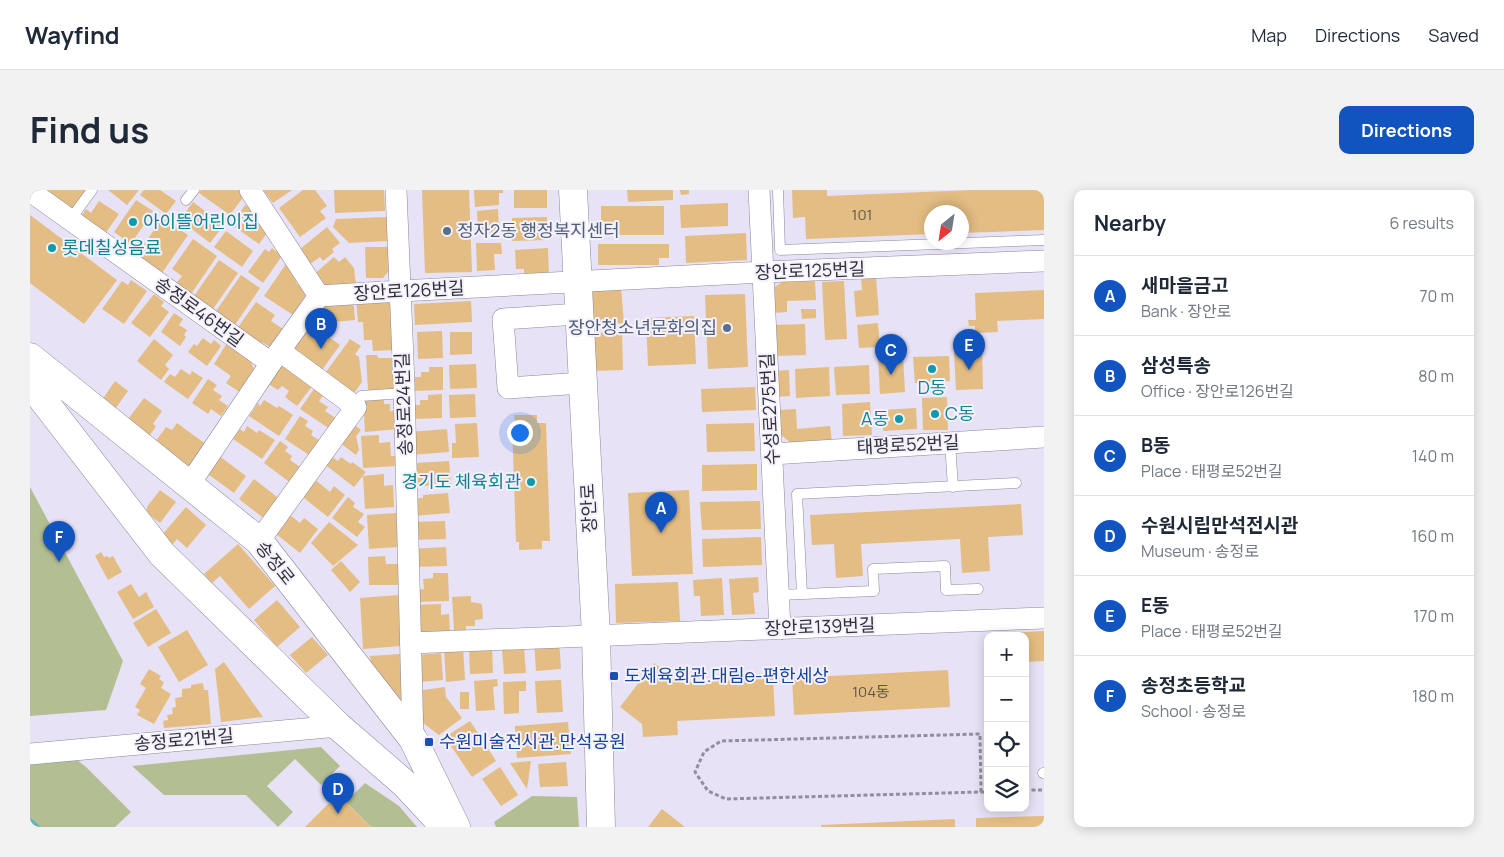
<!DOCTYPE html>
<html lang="en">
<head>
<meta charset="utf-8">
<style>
	:root { --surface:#fff; --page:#f2f2f3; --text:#1f2937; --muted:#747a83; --line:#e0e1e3; --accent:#1154bf }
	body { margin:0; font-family:Manrope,"Noto Sans KR",sans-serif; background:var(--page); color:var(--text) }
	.controls { position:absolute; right:15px; bottom:15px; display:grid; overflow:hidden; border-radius:10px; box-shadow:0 2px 12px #0003 }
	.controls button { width:45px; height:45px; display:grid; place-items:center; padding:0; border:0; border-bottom:1px solid var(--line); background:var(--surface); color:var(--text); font:25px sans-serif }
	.compass { position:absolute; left:894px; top:15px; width:45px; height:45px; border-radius:50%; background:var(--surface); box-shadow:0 2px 12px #0003; rotate:210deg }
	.you { position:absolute; left:489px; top:242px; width:18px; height:18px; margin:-12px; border:4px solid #fff; border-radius:50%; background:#1a73e8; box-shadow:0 0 0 8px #1a73e833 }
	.badge { display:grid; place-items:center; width:32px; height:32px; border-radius:50%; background:var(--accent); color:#fff; font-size:16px; font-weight:700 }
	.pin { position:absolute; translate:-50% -41px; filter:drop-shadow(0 1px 2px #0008) }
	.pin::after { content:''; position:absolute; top:26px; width:18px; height:15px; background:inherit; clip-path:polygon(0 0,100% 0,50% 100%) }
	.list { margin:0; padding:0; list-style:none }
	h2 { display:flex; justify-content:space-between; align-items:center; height:65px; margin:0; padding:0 20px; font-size:21px }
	h2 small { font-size:16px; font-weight:400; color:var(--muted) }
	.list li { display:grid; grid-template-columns:32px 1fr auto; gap:15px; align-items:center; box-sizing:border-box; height:80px; padding:0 20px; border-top:1px solid var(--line) }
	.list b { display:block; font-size:19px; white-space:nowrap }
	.list p { margin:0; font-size:16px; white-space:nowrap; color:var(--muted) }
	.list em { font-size:16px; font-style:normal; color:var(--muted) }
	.icon { flex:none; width:28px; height:28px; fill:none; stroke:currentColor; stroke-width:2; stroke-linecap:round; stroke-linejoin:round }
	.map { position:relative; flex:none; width:1014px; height:637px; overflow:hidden; border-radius:10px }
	header { display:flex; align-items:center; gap:30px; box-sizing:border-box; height:70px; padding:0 25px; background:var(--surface); border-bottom:1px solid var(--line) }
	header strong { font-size:24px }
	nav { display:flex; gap:28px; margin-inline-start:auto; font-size:18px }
	.intro { display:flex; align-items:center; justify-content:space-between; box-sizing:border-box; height:120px; padding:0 30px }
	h1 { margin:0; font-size:35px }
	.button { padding:12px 22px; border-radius:10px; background:var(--accent); color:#fff; font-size:18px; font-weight:700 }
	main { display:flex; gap:30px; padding:0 30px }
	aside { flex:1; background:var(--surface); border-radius:10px; box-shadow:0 2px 12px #0003 }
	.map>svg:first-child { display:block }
	.green { fill:#b3bf92 }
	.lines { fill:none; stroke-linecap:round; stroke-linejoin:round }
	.stream { stroke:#5db6be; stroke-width:5.5 }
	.building { fill:#e3bd83 }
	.service-casing { stroke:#8c8798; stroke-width:11 }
	.minor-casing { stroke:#8c8798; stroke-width:22 }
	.secondary-casing { stroke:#8c8798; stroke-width:29 }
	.path { stroke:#928f9c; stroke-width:3; stroke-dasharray:4 2.5; stroke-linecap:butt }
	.service { stroke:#fff; stroke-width:10 }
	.minor { stroke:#fff; stroke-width:21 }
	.secondary { stroke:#fff; stroke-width:28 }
	.culture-dot { fill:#0f9aa8; stroke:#f4f1fc; stroke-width:2 }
	.service-dot { fill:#5c6f8a; stroke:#f4f1fc; stroke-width:2 }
	.transit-dot { fill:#1a4fb4; stroke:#f4f1fc; stroke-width:2 }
	.labels { text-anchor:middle; stroke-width:4; stroke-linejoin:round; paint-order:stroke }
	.number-label { font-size:15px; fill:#5e534b }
	.culture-label { font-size:18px; fill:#0d838f; stroke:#f4f1fc; text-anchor:start }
	.service-label { font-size:18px; fill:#4e5e75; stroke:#f4f1fc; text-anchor:start }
	.street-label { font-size:18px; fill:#323038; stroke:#f4f1fc }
	.transit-label { font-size:18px; fill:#164399; stroke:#f4f1fc; text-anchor:start }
</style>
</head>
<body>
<header>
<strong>Wayfind</strong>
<nav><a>Map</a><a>Directions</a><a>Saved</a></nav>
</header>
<div class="intro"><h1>Find us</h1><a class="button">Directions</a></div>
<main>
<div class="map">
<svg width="1014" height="637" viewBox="0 0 1014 637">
	<rect width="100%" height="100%" fill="#e7e2f5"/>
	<path class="green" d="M0,297L93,471L76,520L0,526Z
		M291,557L310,576L291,595L265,569L237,596L263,622L248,637L216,605H134L102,576Z
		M41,565L56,577L101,622L85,637H0V570Z
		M335,593L369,616L387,637H341L316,612Z
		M502,606L547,607L549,637H466L464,632Z"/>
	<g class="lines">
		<path class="stream" d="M0,631L7,637"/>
	</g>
	<path class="building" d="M11,0H56L41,21Z
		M78,0H109L97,15Z
		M114,0H130L146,11L136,24L110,5Z
		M171,0H213L217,2L200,25L169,3Z
		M233,0H262L243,13Z
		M273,0H285L297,16L290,21L296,28L270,47L249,18Z
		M304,0H354L355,21L305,23Z
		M392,0H439L442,82L395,83Z
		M444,0H473V3H469V15L445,17Z
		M484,0H517V18H484Z
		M597,0H643V10L598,12Z
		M650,0H659V4L651,5Z
		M762,0H797V6L943,0H1014V40L932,43V22H902V44L776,49L775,27L763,28Z
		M106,10L123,21L101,54L84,42Z
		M69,11L89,24L75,44L51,27L56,19L61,23Z
		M163,12L194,35L180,53L150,30Z
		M698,13V36L651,38L650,15Z
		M215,15L227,23L223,28L240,39L229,54L202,35Z
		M571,16H634V45H571Z
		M468,19L469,42L448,43L447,21Z
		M0,25L87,90L54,134L0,93Z
		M357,27L358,51L319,53L303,37L306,29Z
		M517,27V50L482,51V28Z
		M132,28L158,45L132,83L107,65Z
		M297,37L310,53L302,59L304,62L293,71L290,67L280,74L269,60Z
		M196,41L223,61L212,77L184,57Z
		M716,43L717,70L656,73L655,46Z
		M163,49L187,66L159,107L144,96L152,86L142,79Z
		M446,53H471L472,64H464L465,80L447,81Z
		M568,54H639V68H629V75H568Z
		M335,57H361V78L353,88H336Z
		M242,58L252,66L233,93L218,82L235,59L239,62Z
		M518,58L519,85L494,86V79H486L485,60Z
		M304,67L309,72L315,67L324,78L326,95L293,97L283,85Z
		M189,70L208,83L181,122L162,109Z
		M256,74L271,84L266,93L278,101L263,125L234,106Z
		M211,85L230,98L203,138L184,124Z
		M846,87L849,125L826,127L824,101L832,100L831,88Z
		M101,90L117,101L94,134L72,119L92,91L98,95Z
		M785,91L786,110L757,111V122L742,123V99L752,92Z
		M814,91L817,149L795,150L792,92Z
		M591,98L594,133L564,135L561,100Z
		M1014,100V129L967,131L968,142L945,143V136H939L938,130H946L945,103Z
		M124,104L134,112L131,116L139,122L120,147L101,133Z
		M715,104L718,177L678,179L675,105Z
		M323,107L325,130L294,133L291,137L280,129L290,110Z
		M352,107L361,115L364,160L343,161L342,150H334L333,132H328L326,108Z
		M441,111L442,132L385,135L384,114Z
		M226,112L245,125L241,131L256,141L243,159L232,152L229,157L206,140Z
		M771,119H786V128L772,129Z
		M144,123L153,129L149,135L157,140L154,145L156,147L150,156L131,142Z
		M664,126L666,174L618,176L616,128Z
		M279,133L310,155L292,180L261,159Z
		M848,133L850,157L829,158L827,135Z
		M775,134L776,165L745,166L743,135Z
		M412,141L413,168L388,169L387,142Z
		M420,142H442V164L420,165Z
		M592,142L593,180L564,181L562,143Z
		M173,148L181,154L184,150L191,156L177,176L158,162L164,154L167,156Z
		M124,149L143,165L135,175L139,179L131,190L107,171Z
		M320,149L331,156L325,164L329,167L332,192L324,203L296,182Z
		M197,153L220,169L225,182L211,203L196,193L201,186L184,174Z
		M952,161L953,199L926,200L924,162Z
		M336,165H347L348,168H362V180H370L371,199L338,200Z
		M873,166L875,202L850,204L848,167Z
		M919,166L920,191L885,193L883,167Z
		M446,174L447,198L420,199L419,175Z
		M251,175H259L284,194L267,216L255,207L259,201L252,196L248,200L237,193Z
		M839,175L840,204L806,205L804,177Z
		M399,177H413V200L383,201L382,187H391V182H399Z
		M799,177L800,206L766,208L765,179Z
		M151,179L160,185L162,181L173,188L158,209L134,192L140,184L145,187Z
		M759,180L760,206L745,207L743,181Z
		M178,189L187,195L183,200L192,206L189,210L198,216L191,226L181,219L178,224L162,213Z
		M85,191L98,201L83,222L70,213Z
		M725,197L726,220L672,222L671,199Z
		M284,199L293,206L289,211L298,217L295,221L307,229L300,239L270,219Z
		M412,204V228L382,229L381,215H390V210H398V205Z
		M445,204L446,227L420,228L419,205Z
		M917,207L918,240H893L892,208Z
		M114,208L132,221L123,234L126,236L118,248L96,232Z
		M354,208V214H360V221H366L368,239L335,242L333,210Z
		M234,210L247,218L249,216L263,225L249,246L219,226L228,213L230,216Z
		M840,212L842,245L813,246L812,214Z
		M886,218L887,239L853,241L852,220Z
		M766,219L767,239L800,236L802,252L762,254L751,245L749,220Z
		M484,225H507V233H516L520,351H512V359L489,360V352H486L482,233H485Z
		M270,226L278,231L275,236L283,241L281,245L292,252L282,267L255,249Z
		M319,231L331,240L326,246L329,260L326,265L305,249Z
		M147,233L177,255L158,280L123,255L136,237L142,240Z
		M447,233L449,267L422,268V253H426L425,234Z
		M724,233L725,261L677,262L676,234Z
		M217,236L227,243L229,240L245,250L232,269L203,249L210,239L214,242Z
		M417,239L419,262L381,265L379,242Z
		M349,245V253L360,252L361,266H366V276L333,278L331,246Z
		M250,251L258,257L255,261L262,266L260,270L273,279L262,294L234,273Z
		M188,265L216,286L204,303L175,282Z
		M299,265L308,271L311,267L321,274L322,272L336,282L324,297L293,273Z
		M419,271L421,294L382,297L386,273Z
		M727,274V300L672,301V275Z
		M354,284V296L363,295L364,317L335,319L333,286Z
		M283,288L300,302L304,296L315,305L298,327L270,305Z
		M224,289L251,310L236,330L209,309Z
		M130,300L146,312L130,333L117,323V317Z
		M659,300L663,384L602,386L598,303Z
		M418,303L420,323L382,326L381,309L393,308V305Z
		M318,307L325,313L323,317L334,324L328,332L335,337L327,347L302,328Z
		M730,311L731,339L672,340L670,312Z
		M991,314L993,345L958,347L960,381L932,383L930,349L831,354L833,386L806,388L804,354L782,355L780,325Z
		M156,317L176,335L157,358L147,349L142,355L131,346Z
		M255,321L270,333L274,328L288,339L270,363L241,340Z
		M366,323L368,357L339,359L337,325Z
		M415,331L416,349L381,350V332Z
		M299,332L328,355L303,376L281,353Z
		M731,347L732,375L673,377L672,349Z
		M208,354L245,396L219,419L190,386L182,393L174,384Z
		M416,357L417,376L382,377L381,359Z
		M71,362L74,367L77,366L79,368L83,366L92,382L78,390L65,366Z
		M355,366L356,374H368L369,395H339L338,367Z
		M311,371L330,392L320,402L301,380Z
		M403,383H418L419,411L386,412V400L394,399L393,389L403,388Z
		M728,387L729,402L723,403L725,424L702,425L699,389Z
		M692,388L694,425L671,426L670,406H664L663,390Z
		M648,392L650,431L586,433L585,394Z
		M101,394L109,407L116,402L124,417L103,429L87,402Z
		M368,405L371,456L333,459L330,408Z
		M441,406V412L452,414L453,429L445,430V436H436V440H424L422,407Z
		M247,410L270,437L247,457L224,430Z
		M411,414V425L419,424L420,446L395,447L385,440L384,415Z
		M126,419L141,443L118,457L103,433Z
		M157,440L178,475L149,492L128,457Z
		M1014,441V471L995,472V446H975V443Z
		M282,447L298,465L276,483L260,465Z
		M529,450L531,479L506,481L504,452Z
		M433,457L435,490L416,492L414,458Z
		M462,457L463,483L440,484L439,458Z
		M494,458L496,483L474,484L472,460Z
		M411,463L413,490L389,492L387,465Z
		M370,464L375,511L362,512L342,484L340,466Z
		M194,472L233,527L191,532L185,479Z
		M624,473L652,493L743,488L745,526L647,531L648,545L613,547L612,534L590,517Z
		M119,479L131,486L129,489L134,492L131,498L141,504L124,534L107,525L110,520L105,517L116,498L110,494Z
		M918,480L920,517L764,525L762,488Z
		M467,489L468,496L463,497L465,520L446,521L444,491Z
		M531,490L533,522L507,523L505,491Z
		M496,491V501H489V523L474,524L473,492Z
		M173,493L174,500H178L181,534L134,538L133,531L138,530L137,525L143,524L142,518L146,517L145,508L152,507V499L161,498V495Z
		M415,497L416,507L432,528L409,545L389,530L386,501Z
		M430,502H439V519H430Z
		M440,531L466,571L442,587L415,547Z
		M538,532L541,564L487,568L485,536Z
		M501,571L497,599L480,573Z
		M536,572L538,596L510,597L508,574Z
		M470,577L488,605L471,616L452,589Z
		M308,604L341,637H275Z
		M632,619L655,637H618Z
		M1014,626V637H946V628Z
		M925,629V637H791V635Z"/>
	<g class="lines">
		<g class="service-casing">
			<path id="service" d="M748,0L750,60L1014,50
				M156,10L164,0
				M40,30L62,0
				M326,217L331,206L374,203
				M920,253L923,297
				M772,404L767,304L986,293
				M749,405L844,401L843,379L915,376L916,400L948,399
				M1013,583H1014"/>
		</g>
		<g class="minor-casing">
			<path id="minor" d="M220,0L289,106
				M366,0L374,194L383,549
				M729,0L750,439
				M0,1L241,173
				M548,124L473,129L478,198L552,193
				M742,264L1014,247
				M159,295L241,173L289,106L370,101L733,82L1014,71
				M229,351L326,217L250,161
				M381,453L1014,428
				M0,564L308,536"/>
		</g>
		<g class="secondary-casing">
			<path id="secondary" d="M543,0L566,446L571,637
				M0,167L229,351L383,549L426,637
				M0,193L132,364L308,536L375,594L415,637"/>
		</g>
		<path class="path" d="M995,600H1014
			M951,602L950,544L691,551L674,562L665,582L678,601L696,609L951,602H958"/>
		<use href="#service" class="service"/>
		<use href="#minor" class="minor"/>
		<use href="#secondary" class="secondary"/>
	</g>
	<g class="culture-dot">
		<circle cx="103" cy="32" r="5"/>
		<circle cx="22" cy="58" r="5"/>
		<circle cx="902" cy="179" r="5"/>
		<circle cx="905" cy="224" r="5"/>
		<circle cx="869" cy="229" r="5"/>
		<circle cx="501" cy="292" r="5"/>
	</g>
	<g class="service-dot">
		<circle cx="417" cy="41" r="5"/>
		<circle cx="697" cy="138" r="5"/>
	</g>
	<g class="transit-dot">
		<rect x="579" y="481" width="10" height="10" rx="2.5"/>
		<rect x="394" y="547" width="10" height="10" rx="2.5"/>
	</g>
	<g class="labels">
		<g class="number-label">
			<text x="832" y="30">101</text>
			<text x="841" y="507">104동</text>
		</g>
		<g class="culture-label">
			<text x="113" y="38">아이뜰어린이집</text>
			<text x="32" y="64">롯데칠성음료</text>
			<text x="902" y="204" text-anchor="middle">D동</text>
			<text x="915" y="230">C동</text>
			<text x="859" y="235" text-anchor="end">A동</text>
			<text x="491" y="298" text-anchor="end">경기도 체육회관</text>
		</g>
		<g class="service-label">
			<text x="427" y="47">정자2동 행정복지센터</text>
			<text x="687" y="144" text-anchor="end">장안청소년문화의집</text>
		</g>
		<g class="street-label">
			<text transform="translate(780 81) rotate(-2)" y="6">장안로125번길</text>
			<text transform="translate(379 101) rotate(-3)" y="6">장안로126번길</text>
			<text transform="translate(169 122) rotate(36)" y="6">송정로46번길</text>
			<text transform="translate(374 214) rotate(-92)" y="6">송정로24번길</text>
			<text transform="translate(740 219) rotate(-93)" y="6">수성로275번길</text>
			<text transform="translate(878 255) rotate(-3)" y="6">태평로52번길</text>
			<text transform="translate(559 318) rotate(-93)" y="6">장안로</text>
			<text transform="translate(245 373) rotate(51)" y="6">송정로</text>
			<text transform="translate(790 437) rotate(-2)" y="6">장안로139번길</text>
			<text transform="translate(154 550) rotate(-5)" y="6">송정로21번길</text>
		</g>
		<g class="transit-label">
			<text x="594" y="492">도체육회관.대림e-편한세상</text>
			<text x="409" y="558">수원미술전시관.만석공원</text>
		</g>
	</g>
</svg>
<div class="controls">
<button>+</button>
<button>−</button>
<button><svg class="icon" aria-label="locate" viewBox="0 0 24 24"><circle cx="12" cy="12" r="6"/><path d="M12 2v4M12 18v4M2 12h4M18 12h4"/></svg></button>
<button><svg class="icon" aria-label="layers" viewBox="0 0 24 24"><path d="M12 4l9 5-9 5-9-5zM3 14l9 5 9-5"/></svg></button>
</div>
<svg class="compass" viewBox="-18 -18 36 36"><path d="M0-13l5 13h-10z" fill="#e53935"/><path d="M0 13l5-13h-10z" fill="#747a83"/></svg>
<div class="you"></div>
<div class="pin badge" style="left:631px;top:343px">A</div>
<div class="pin badge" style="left:291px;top:159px">B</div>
<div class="pin badge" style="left:861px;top:185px">C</div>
<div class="pin badge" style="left:308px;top:624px">D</div>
<div class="pin badge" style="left:939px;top:180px">E</div>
<div class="pin badge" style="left:29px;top:372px">F</div>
</div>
<aside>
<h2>Nearby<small>6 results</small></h2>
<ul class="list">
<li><span class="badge">A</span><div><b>새마을금고</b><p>Bank · 장안로</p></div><em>70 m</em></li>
<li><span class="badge">B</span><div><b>삼성특송</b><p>Office · 장안로126번길</p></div><em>80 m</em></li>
<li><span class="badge">C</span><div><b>B동</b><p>Place · 태평로52번길</p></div><em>140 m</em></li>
<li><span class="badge">D</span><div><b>수원시립만석전시관</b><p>Museum · 송정로</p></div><em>160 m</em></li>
<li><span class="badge">E</span><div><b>E동</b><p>Place · 태평로52번길</p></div><em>170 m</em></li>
<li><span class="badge">F</span><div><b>송정초등학교</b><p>School · 송정로</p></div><em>180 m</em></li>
</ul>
</aside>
</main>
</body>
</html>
